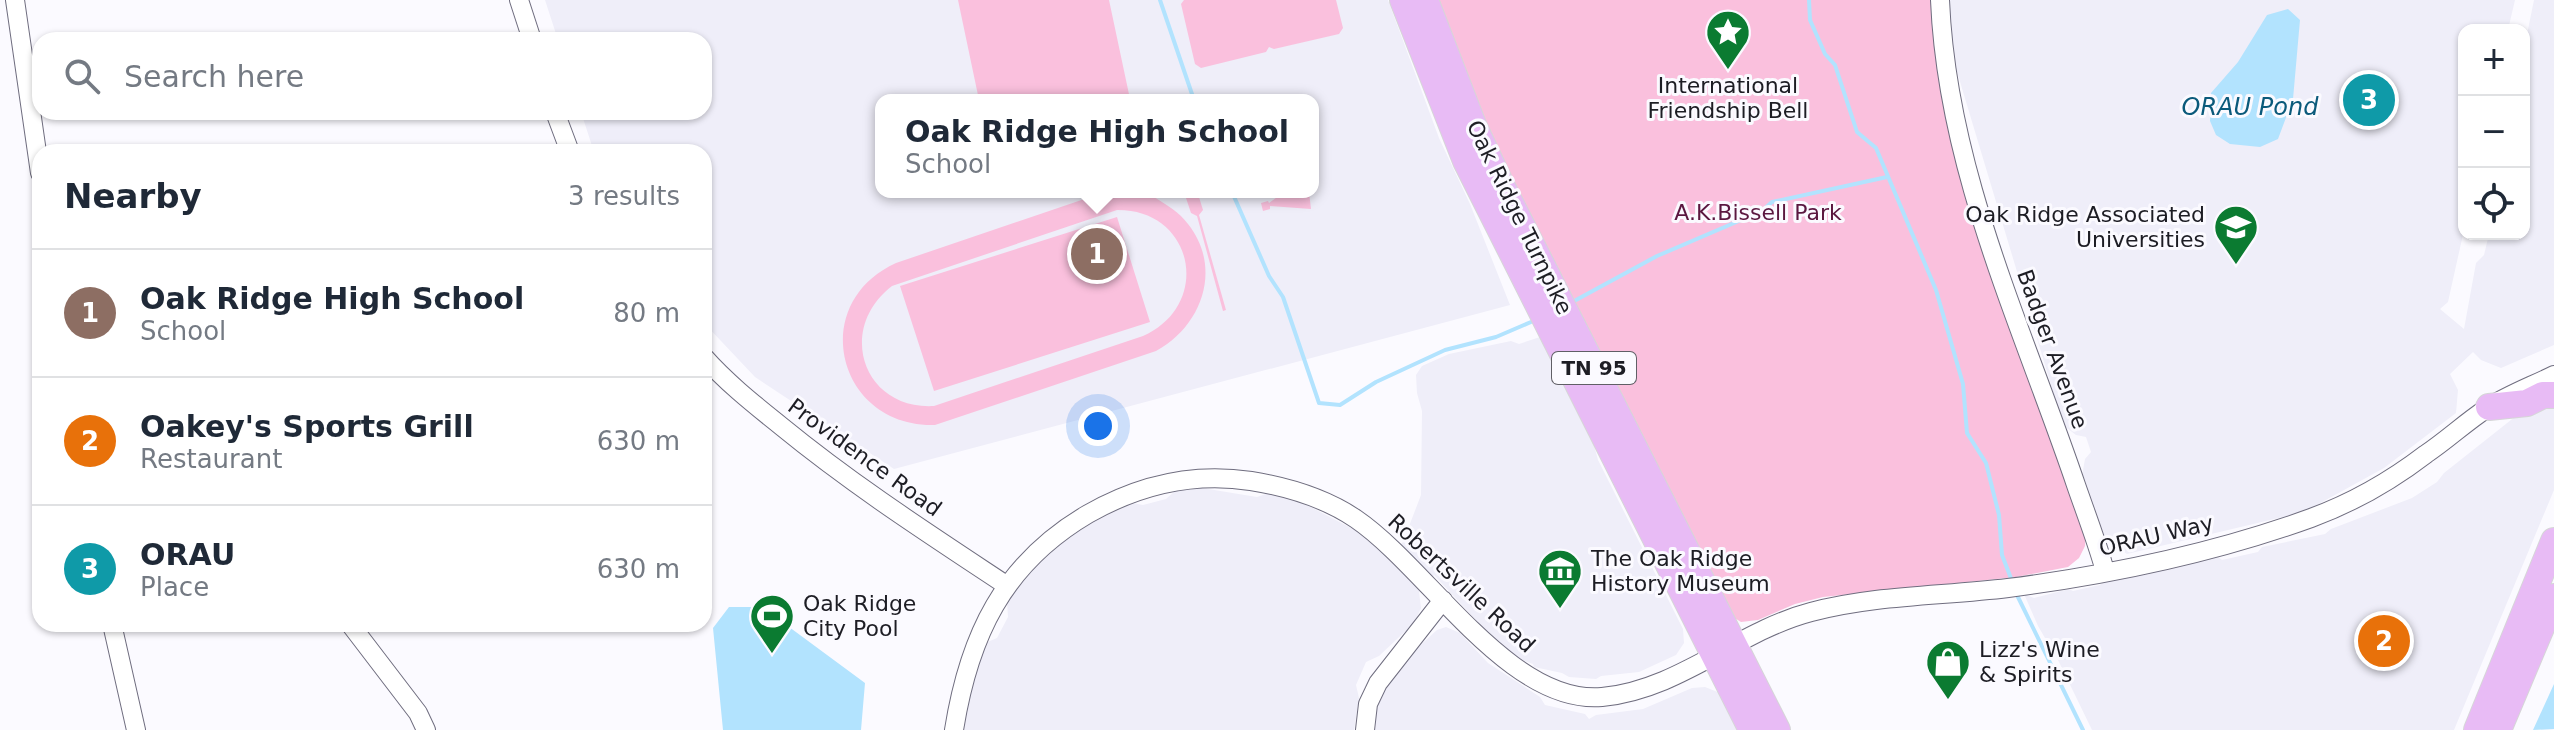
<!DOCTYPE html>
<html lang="en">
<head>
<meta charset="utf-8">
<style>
	:root { --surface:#fff; --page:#f2f2f3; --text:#1f2937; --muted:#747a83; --line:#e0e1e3; --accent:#ea580c }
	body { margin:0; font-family:"DejaVu Sans",sans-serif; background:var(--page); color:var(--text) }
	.controls { position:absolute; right:24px; top:24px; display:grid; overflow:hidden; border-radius:16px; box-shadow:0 2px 6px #0004 }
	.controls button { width:72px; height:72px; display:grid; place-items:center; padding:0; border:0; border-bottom:2px solid var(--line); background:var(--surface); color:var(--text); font:40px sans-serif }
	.you { position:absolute; left:1098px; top:426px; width:28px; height:28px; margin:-20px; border:6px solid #fff; border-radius:50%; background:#1a73e8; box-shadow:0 0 0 12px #1a73e833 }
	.badge { display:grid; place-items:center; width:52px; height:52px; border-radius:50%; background:var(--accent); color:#fff; font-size:26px; font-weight:700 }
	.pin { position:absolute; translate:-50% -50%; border:4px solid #fff; box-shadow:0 2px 8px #0006 }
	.popup { position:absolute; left:875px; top:94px; width:444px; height:104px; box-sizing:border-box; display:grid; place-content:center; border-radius:16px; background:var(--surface); filter:drop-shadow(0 2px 6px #0005); font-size:26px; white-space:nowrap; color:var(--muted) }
	.popup b { font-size:30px; color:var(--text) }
	.popup::after { content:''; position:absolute; left:50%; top:100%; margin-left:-16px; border:16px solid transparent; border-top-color:var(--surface) }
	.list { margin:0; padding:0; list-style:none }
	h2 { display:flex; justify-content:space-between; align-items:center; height:104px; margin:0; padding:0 32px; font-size:34px }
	h2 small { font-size:26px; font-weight:400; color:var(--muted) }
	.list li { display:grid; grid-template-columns:52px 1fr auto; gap:24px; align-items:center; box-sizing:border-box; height:128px; padding:0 32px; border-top:2px solid var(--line) }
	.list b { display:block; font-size:30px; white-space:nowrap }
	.list p { margin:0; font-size:26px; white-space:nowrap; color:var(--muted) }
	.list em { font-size:26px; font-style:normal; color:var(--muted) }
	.icon { flex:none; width:44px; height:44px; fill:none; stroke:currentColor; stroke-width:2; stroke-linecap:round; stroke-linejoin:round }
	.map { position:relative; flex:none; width:2554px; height:730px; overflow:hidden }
	.search { position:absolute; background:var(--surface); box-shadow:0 2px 6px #0004; left:32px; top:32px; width:680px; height:88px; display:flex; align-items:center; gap:20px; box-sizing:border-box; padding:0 28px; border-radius:24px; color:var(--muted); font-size:30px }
	.panel { position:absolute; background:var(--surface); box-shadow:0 2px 6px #0004; left:32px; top:144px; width:680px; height:488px; border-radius:24px }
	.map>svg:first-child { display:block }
	.built { fill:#efeef9; fill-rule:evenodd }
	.green { fill:#fac0dd; fill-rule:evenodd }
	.water { fill:#b2e3fe }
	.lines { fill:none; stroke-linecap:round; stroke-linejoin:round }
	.stream { stroke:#b2e3fe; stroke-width:4 }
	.minor-casing { stroke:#6f6d7f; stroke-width:20 }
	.highway-casing { stroke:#d6d6d8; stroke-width:28 }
	.minor { stroke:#fff; stroke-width:18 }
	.highway { stroke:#e8bbf5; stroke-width:26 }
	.labels { text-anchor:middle; stroke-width:6; stroke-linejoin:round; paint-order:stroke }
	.shield { fill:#fbfaff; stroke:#605f66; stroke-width:2 }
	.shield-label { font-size:20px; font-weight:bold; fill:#1d1d24 }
	.poi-label { font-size:22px; fill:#1d1d24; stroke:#fbfaff; text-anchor:start }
	.park-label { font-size:22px; fill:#5b1740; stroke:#fbfaff }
	.street-label { font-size:22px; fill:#1d1d24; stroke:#fbfaff }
	.water-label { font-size:24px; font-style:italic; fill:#0b5a7b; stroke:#fbfaff }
</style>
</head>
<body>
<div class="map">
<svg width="2554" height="730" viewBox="0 0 2554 730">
	<rect width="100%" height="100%" fill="#fbfaff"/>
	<path class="built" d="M545,0H1388L1439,138L1470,204L1510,305L894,469L755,377L704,323V152H594L581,112H704V40H558ZM881,100H1313V192H881Z
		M1948,0H2515L2508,30H2464V230L2448,302L2440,309L2464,329L2476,263L2484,255L2489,234H2524V49L2534,0H2554V345L2501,368L2481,360L2473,352L2450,374L2458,390L2456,413L2384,468L2304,512L2127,554L2107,540L2103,533L2082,476L2085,459L2091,452L2086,437L2076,435L2063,425L1952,55Z
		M1543,336L1590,430L1598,460L1683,629L1684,643L1676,655L1639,672L1601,676L1596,679L1569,677L1562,673L1534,667L1533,664L1516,658L1487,632L1434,575L1419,592L1421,608L1414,623L1379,656L1366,662L1356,685L1359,698L1354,730H964L974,675L985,643L997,638L1008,617L1007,602L1029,571L1071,535L1114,510L1132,503L1143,505L1166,499L1175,491L1202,488L1257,497L1266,494H1275L1303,503L1355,530L1389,556L1403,542L1421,495L1422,411L1417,393L1416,375L1422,366L1449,354L1511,341L1519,344Z
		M2554,401V490L2454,730H2092L2059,662L2038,626L2024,594L2034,598L2069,589L2073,591L2100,585L2105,581L2213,557L2217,556L2222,560L2258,552L2262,547L2325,534L2331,529L2412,498L2437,482L2444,473L2516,416Z
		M1446,627L1460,633L1488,663L1540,697L1545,705L1585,714L1589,719L1596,715L1643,709L1692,688L1705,687L1720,693L1741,730H1375L1376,712L1386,685L1404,660L1437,630Z"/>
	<path class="green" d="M958,0H1109L1130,99L979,100Z
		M1184,0H1336L1343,28L1339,34L1274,49L1269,47L1266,52L1201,68L1195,64L1181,4Z
		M1432,0H1936L1940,63L2086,528L2085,546L2079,558L2068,567L2016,577L1823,597L1795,604L1758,620L1741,622L1725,612L1477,117Z
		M1105,192H1164L1154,197C1167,205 1179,212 1188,224C1223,268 1202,326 1156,351L935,425C838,428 806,304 896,263ZM1117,210C1194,209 1213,305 1143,336L934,406C863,410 836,329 892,286Z
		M1284,192H1309L1311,209L1270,206V209L1263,211L1261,203L1268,201L1269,203Z
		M1198,194L1203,210L1199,215L1226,310L1223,311L1197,216L1191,213L1186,198Z
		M1117,217L1150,322L934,391L900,286Z"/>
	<path class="water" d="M2288,9L2300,20L2293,99L2278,139L2260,147L2230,144L2216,135L2210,121L2211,93L2238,62L2267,15Z
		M729,607H762L865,683L861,730H723L713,628Z
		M2554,684V729L2533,730Z"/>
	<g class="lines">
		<path class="stream" d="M1160,0L1194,100
			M1809,0L1810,20L1825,54L1835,65L1857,132L1876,148L1936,290L1963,384L1967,433L1986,463L1999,515L2002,555L2012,581
			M1232,192L1269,276L1283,297L1319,403L1340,405L1376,382L1445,350L1496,337L1531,322
			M1576,300L1657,256L1762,211L1772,202L1887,177
			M2016,593L2083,730"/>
		<g class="minor-casing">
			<path id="minor" d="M15,0L40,173
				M519,0L532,40
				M1940,0C1947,170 2022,326 2076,485C2086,514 2097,542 2105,571
				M555,112L570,152
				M704,357C727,383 755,405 781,426C853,485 929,534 1006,585
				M112,624L136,730
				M350,624L418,713L426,730
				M954,730C969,636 1003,564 1088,514C1137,486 1193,472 1251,481C1288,487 1325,498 1356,519C1428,568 1509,705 1602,697C1679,690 1738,631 1811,612C1875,595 1943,596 2008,588C2109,575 2214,553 2311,518C2352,503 2392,480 2426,454C2447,440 2466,422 2486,409C2507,395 2532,386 2554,375
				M1365,730L1368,704L1378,683L1443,600"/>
		</g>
		<g class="highway-casing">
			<path id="highway" d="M1403,0L1466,161L1752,730
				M1425,0L1473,125L1501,185L1777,730
				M2489,407L2527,403L2543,395H2554
				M2477,730L2554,541
				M2498,730L2554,597"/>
		</g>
		<use href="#minor" class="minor"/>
		<use href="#highway" class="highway"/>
	</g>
	<defs>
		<g id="sight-pin" transform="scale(2.3)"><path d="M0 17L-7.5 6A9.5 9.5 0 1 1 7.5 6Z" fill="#0b7b31" stroke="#fbfaff"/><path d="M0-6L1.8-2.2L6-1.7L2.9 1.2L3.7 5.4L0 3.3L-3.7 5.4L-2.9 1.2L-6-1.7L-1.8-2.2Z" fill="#fff"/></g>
		<g id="university-pin" transform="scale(2.3)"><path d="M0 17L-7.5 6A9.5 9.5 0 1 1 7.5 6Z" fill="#0b7b31" stroke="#fbfaff"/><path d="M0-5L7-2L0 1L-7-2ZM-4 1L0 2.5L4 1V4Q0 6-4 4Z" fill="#fff"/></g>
		<g id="museum-pin" transform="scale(2.3)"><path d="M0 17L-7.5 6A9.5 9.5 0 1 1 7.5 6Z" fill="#0b7b31" stroke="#fbfaff"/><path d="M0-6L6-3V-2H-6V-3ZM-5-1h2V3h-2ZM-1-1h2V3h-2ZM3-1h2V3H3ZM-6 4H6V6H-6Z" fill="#fff"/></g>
		<g id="stadium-pin" transform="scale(2.3)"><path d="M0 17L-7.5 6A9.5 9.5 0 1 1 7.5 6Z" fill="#0b7b31" stroke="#fbfaff"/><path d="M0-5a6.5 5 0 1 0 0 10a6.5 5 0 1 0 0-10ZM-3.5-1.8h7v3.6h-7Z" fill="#fff"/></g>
		<g id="shop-pin" transform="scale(2.3)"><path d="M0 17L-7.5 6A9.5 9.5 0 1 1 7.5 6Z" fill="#0b7b31" stroke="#fbfaff"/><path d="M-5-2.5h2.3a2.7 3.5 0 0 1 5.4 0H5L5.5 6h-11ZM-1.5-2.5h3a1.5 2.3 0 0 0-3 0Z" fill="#fff"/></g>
	</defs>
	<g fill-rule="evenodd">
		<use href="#sight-pin" x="1728" y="32"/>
		<use href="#university-pin" x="2236" y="227"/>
		<use href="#museum-pin" x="1560" y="571"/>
		<use href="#stadium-pin" x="772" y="616"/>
		<use href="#shop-pin" x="1948" y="662"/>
	</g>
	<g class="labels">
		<rect class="shield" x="1552" y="352" width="84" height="32" rx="6"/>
		<g class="shield-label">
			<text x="1594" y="375">TN 95</text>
		</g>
		<g class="poi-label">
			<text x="1728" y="93" text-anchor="middle">International<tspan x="1728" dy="25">Friendship Bell</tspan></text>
			<text x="2205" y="222" text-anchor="end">Oak Ridge Associated<tspan x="2205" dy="25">Universities</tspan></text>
			<text x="1591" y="566">The Oak Ridge<tspan x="1591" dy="25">History Museum</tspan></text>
			<text x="803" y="611">Oak Ridge<tspan x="803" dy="25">City Pool</tspan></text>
			<text x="1979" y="657">Lizz's Wine<tspan x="1979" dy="25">&amp; Spirits</tspan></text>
		</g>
		<g class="park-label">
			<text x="1758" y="220">A.K.Bissell Park</text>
		</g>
		<g class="street-label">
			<text transform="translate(1520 217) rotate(64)" y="8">Oak Ridge Turnpike</text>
			<text transform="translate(2053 349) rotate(70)" y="8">Badger Avenue</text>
			<text transform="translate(865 457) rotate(36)" y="8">Providence Road</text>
			<text transform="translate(2156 535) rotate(-13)" y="8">ORAU Way</text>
			<text transform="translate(1462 583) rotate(43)" y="8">Robertsville Road</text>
		</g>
		<g class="water-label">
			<text x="2250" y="115">ORAU Pond</text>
		</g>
	</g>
</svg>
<div class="controls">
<button>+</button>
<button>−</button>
<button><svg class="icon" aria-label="locate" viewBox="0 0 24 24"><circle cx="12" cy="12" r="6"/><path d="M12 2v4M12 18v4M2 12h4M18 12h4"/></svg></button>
</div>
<div class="you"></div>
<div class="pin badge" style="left:1097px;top:254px;background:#8d6e63">1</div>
<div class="popup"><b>Oak Ridge High School</b>School</div>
<div class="pin badge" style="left:2384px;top:641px;background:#e8710a">2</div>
<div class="pin badge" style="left:2369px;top:100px;background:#0f9aa8">3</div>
<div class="search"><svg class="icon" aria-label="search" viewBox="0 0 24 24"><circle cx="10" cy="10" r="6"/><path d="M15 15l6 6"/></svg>Search here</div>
<section class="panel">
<h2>Nearby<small>3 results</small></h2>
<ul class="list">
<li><span class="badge" style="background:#8d6e63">1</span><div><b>Oak Ridge High School</b><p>School</p></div><em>80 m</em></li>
<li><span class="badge" style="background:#e8710a">2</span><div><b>Oakey's Sports Grill</b><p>Restaurant</p></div><em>630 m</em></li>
<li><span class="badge" style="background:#0f9aa8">3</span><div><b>ORAU</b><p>Place</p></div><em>630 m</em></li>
</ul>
</section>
</div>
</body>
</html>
